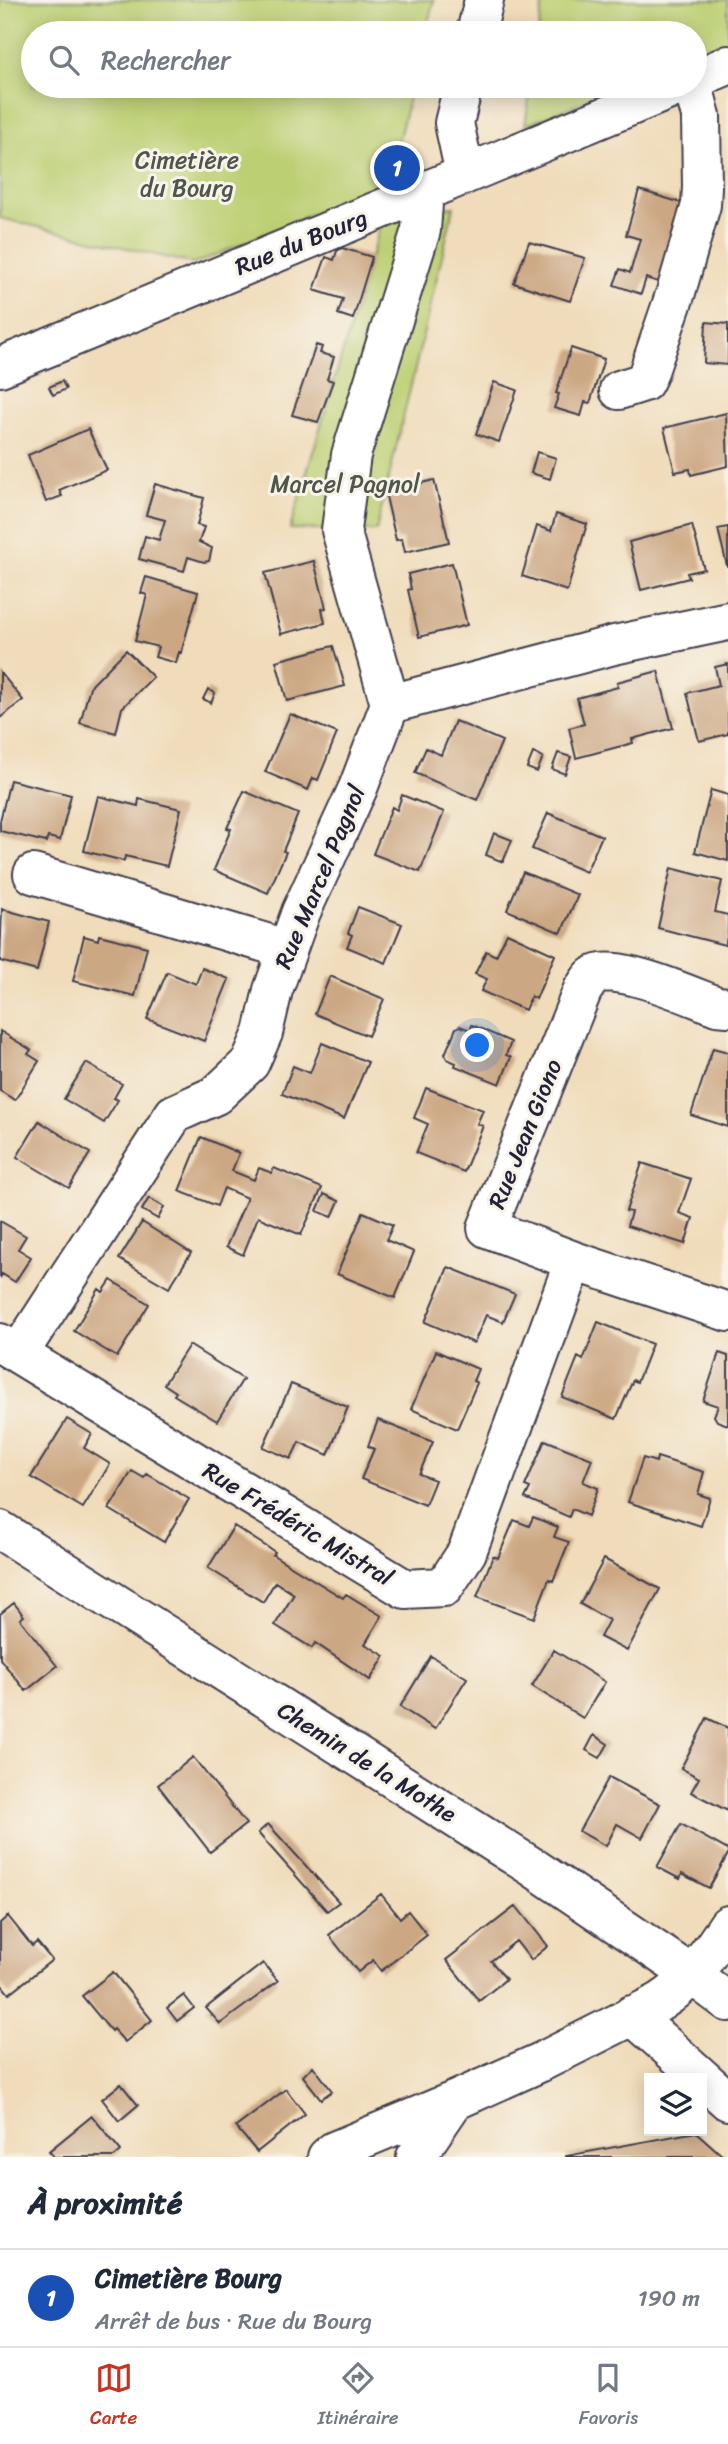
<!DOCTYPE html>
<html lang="fr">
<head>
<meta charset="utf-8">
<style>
	:root { --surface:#fff; --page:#f2f2f3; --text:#1f2937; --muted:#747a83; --line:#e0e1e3; --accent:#c8321e }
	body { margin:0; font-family:Sriracha,sans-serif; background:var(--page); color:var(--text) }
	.controls { position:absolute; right:21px; bottom:21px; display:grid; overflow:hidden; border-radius:0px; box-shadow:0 4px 18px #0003 }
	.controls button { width:63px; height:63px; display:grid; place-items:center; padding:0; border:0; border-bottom:2px solid var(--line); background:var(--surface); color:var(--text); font:35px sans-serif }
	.you { position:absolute; left:478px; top:1046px; width:24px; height:24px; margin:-18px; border:5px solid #fff; border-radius:50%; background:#1a73e8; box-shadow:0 0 0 10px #1a73e833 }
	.badge { display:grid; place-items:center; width:46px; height:46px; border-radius:50%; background:var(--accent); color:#fff; font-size:23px; font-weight:700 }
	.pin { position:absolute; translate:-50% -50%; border:4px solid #fff; box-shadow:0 2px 7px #0006 }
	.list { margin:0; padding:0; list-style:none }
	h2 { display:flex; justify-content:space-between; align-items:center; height:91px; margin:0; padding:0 28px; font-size:30px }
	h2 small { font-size:23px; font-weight:400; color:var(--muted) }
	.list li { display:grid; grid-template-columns:46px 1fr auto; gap:21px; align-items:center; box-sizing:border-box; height:98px; padding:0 28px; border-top:2px solid var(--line) }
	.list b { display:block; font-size:26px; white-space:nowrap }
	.list p { margin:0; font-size:23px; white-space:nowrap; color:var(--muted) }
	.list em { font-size:23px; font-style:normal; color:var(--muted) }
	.icon { flex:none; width:38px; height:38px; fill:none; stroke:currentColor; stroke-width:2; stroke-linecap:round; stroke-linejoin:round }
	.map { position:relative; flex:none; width:728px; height:2157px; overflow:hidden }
	.search { position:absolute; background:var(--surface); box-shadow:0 4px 18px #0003; left:21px; right:21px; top:21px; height:77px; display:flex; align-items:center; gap:18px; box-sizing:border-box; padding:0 24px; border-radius:38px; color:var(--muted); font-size:26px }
	.sheet { height:189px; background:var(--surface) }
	nav { display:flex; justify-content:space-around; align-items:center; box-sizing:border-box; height:98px; border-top:2px solid var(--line); background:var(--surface); font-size:19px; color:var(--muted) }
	nav a { display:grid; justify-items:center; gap:4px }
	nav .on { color:var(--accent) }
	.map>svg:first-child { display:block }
	.green { fill:#bccf72; stroke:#6f7856; stroke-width:2 }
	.building { fill:#cca783 }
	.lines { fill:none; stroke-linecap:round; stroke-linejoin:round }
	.minor-casing { stroke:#413e4e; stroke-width:42 }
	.minor { stroke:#fff; stroke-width:38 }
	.labels { text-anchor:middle; stroke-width:6; stroke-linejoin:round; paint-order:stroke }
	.park-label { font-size:24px; fill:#50564c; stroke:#f7f3e8 }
	.street-label { font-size:24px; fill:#22223b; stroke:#f7f3e8 }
</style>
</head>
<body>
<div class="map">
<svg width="728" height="2157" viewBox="0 0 728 2157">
	<rect width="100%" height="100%" fill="#f7f3e8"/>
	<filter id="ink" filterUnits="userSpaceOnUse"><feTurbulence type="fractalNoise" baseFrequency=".0143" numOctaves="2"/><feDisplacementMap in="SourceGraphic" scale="14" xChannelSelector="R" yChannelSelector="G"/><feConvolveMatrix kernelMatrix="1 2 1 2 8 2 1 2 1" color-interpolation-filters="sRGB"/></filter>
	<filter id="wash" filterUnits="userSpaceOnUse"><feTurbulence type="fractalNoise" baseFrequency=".00686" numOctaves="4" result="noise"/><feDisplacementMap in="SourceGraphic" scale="28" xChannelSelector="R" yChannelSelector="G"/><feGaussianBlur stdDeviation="1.57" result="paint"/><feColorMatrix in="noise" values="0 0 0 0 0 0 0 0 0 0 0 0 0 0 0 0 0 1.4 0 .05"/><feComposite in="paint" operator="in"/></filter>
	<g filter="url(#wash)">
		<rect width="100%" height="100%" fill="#f0dcba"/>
		<path class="green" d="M0,0H434L425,33H33V86H412L388,182L194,264L0,218Z
			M543,0H728V45L695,58V33H538Z
			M531,86H624L525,125Z
			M454,206L376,531L290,529L383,217Z"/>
		<g id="blocks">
			<path class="building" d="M639,190L685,204L671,286L646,278L641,294L614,285L620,269L630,273L640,239L626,235Z
				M529,242L585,258L570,301L514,283Z
				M342,248L372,257L353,319L338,314L343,299L314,290L326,257L334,260L337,251Z
				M706,322L728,324V365L704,363Z
				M316,345L322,347L320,353L334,357L327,379L333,381L318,422L292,415Z
				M571,348L604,359L590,403L585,402L581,416L554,408L559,394L556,393Z
				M62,381L66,389L53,395L49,387Z
				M494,382L517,390L499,442L476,434Z
				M726,413L728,466L691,475L690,469L675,472L664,428Z
				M88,429L107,470L59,490L62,496L46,502L28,455Z
				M537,452L556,458L550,479L531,473Z
				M434,480L449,542L405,552L402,539L396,540L385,492Z
				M155,484L204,498L197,525L204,527L199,542L212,548L209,561L204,562L188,557L184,571L139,559L145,536L159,540L165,520L146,515Z
				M556,514L587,524L567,591L522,576L537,526L551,531Z
				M692,525L704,569L687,573L689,578L641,590L629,542Z
				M728,527V566H727L718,529Z
				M314,561L326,608L322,609L325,623L281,634L265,573Z
				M452,563L467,625L419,637L408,590L411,589L408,574Z
				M146,577L198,592L181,653L179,652L176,663L155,657L158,647L135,641L147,595L141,593Z
				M333,646L345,686L287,701L276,661Z
				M126,650L153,677L122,708L116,733L80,723L90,687Z
				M728,664V734L699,741L687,693L719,685L715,667Z
				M658,671L673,728L632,739L633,743L576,758L569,728L584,724L577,698L618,687L617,682Z
				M0,672L23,700L0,718Z
				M208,689L215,693L211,703L203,699Z
				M290,714L337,733L318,780L313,778L308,790L265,772Z
				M455,721L502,741L477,800L415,773L426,748L441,755Z
				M533,753L543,757L537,772L527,768Z
				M558,753L571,757L565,774L552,769Z
				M10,780L71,795L60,840L48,837L46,842L0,831V821Z
				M711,790L728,795V861L695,852Z
				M244,791L298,814L283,851L286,852L268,893L214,870L231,829L227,828Z
				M402,795L444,812L420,872L373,854L392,807L397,810Z
				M98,796L138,806L139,799L181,809L167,866L125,856L124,861L84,851Z
				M548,813L602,836L586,872L532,849Z
				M494,833L512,840L503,862L486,855Z
				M671,868L722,881L715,912L728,915V934L725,945L658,928Z
				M523,872L578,895L561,933L507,910Z
				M358,907L402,924L386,963L347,947L352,935L348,933Z
				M2,909L49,922L37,971L0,961Z
				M507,933L555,955L536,999L531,996L525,1010L481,991L487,979L475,974L486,951L496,956Z
				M99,935L147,947L135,996L73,981L84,936L98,940Z
				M202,968L229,979L204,1041L147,1019L167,972L196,984Z
				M330,976L384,999L368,1036L315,1014Z
				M472,1025L511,1042L506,1055L511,1057L500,1084L455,1066L456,1063L447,1059L445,1054L456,1028L460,1026L470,1030Z
				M0,1031L31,1050L28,1054L39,1061L15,1100L0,1091Z
				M322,1043L368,1062L344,1119L282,1094L293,1066L310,1073Z
				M713,1048L728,1052V1127L691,1115Z
				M86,1063L122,1084L114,1098L118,1100L104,1123L64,1099Z
				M426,1088L483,1110L477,1124L483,1126L464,1172L416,1153L428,1124L414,1118Z
				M39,1121L90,1153L69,1188L17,1157Z
				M201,1137L239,1153L232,1171L254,1180L259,1168L272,1173L274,1168L322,1188L301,1235L258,1217L243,1255L226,1247L247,1198L224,1188L217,1206L179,1191Z
				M642,1163L691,1179L679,1213L693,1218L685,1244L627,1226L631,1212L626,1211Z
				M324,1194L339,1201L332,1217L317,1211Z
				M149,1198L164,1207L158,1219L142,1210Z
				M363,1212L393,1225L386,1240L414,1252L395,1298L337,1274Z
				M0,1221L26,1236L18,1249L31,1257L15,1282L2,1274L0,1278Z
				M142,1222L191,1253L169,1288L119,1259Z
				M448,1267L515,1294L503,1322L486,1315L474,1343L425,1322Z
				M111,1280L149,1304L117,1357L74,1331L99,1289L103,1292Z
				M598,1322L652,1344L637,1382L633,1380L616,1419L562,1397L578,1357L583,1360Z
				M189,1345L243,1379L217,1421L174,1395L176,1392L164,1384Z
				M436,1351L478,1369L473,1381L477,1383L457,1429L411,1409Z
				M719,1353L728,1356V1425L717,1421L714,1416L718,1406L703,1401Z
				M291,1384L348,1407L328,1455L299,1442L291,1459L263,1447Z
				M67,1419L92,1434L84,1448L110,1464L83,1508L31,1477Z
				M378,1420L433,1442L419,1474L435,1480L425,1505L361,1479L374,1449L368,1446Z
				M545,1440L592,1459L583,1482L598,1488L588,1516L572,1509L569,1517L525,1498L530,1488L525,1486Z
				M657,1457L704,1472L698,1494L710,1498L701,1526L628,1502L643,1458L656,1462Z
				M132,1471L144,1478L147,1474L189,1499L164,1542L109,1509Z
				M533,1517L558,1527L554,1537L569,1542L553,1581L549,1579L534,1618L477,1597L493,1556L498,1558L514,1520L529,1526Z
				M234,1526L275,1552L273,1555L343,1598L346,1594L382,1616L365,1644L385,1656L370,1680L315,1643L312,1648L275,1625L294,1594L275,1582L263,1602L208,1568Z
				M604,1559L660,1589L627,1651L600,1637L609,1620L580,1604Z
				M14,1603L24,1616L20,1619L57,1666L26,1691L0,1659V1614Z
				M554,1650L605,1682L583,1718L532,1686Z
				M431,1656L467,1678L435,1729L400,1707Z
				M707,1718L728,1728V1811L691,1792L699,1778L681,1768Z
				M594,1735L608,1744L600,1758L586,1750Z
				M193,1757L246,1824L210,1852L158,1785Z
				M609,1777L660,1804L642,1838L617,1824L606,1846L579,1831Z
				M268,1824L339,1902L327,1911L258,1833Z
				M681,1824L728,1850V1854L709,1888L682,1874L680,1879L657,1867Z
				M381,1894L400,1918L408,1911L427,1935L381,1971L373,1960L358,1972L329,1935Z
				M516,1906L548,1946L531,1960L516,1941L491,1961L506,1979L479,2001L446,1960Z
				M8,1916L32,1946L37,1942L52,1960L9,1994L0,1983V1923Z
				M263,1963L278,1981L220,2024L206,2008Z
				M113,1972L152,2020L125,2042L113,2029L111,2031L82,1996Z
				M184,1995L194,2008L177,2021L167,2008Z
				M313,2066L332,2091L321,2099L303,2076Z
				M121,2084L138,2105L119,2121L102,2099Z
				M286,2089L305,2114L257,2152L236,2127Z
				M92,2116L121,2151L114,2157H54L49,2151Z
				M696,2132L724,2157H566V2156Z"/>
		</g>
	</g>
	<g filter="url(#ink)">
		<use href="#blocks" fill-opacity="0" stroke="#413e4e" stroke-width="2"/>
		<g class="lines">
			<g class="minor-casing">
				<path id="minor" d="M476,33L484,0
					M695,79L728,65
					M463,86L454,123L465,174
					M0,367L679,86
					M619,390L644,382L648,374L676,292L701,205L702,187L701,116L693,86
					M390,704L341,530L351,455L421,230L424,191
					M33,874L286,949
					M728,1007L717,1006C693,997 613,961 593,976C589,979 586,986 583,989L487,1228L574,1261L728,1312
					M0,1343L405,1589L444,1587L467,1552L574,1261
					M19,1353L174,1114L216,1095L250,1063L263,1033L273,990L301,912L358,788L390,704L614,645L728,621
					M0,1530L534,1868L692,1975L728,2002
					M632,2015L728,2101
					M327,2157L334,2151L454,2101L541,2062L660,2002C690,1983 709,1954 728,1925
					M416,2157L454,2101"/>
			</g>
			<use href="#minor" class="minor"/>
		</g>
	</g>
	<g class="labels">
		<g class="park-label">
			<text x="187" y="168">Cimetière<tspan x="187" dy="28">du Bourg</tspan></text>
			<text x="345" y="492">Marcel Pagnol</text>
		</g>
		<g class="street-label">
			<text transform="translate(301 242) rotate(-22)" y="8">Rue du Bourg</text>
			<text transform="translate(320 877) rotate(-67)" y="8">Rue Marcel Pagnol</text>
			<text transform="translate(525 1134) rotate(-68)" y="8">Rue Jean Giono</text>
			<text transform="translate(298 1524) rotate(31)" y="8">Rue Frédéric Mistral</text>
			<text transform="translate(367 1762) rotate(32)" y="8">Chemin de la Mothe</text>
		</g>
	</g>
</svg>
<div class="controls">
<button><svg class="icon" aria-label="layers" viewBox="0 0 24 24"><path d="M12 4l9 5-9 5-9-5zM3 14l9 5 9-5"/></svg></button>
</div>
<div class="you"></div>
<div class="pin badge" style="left:397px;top:168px;background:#1a4fb4">1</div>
<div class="search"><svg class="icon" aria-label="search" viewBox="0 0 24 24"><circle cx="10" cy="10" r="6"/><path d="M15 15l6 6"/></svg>Rechercher</div>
</div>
<section class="sheet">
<h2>À proximité<small></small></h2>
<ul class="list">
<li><span class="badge" style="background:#1a4fb4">1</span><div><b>Cimetière Bourg</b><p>Arrêt de bus · Rue du Bourg</p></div><em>190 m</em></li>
</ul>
</section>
<nav>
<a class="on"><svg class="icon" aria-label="map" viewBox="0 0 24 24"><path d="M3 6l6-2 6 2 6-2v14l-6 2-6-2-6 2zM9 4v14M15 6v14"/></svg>Carte</a>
<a><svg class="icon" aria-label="directions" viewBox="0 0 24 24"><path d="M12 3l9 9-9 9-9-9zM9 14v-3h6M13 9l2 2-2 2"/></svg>Itinéraire</a>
<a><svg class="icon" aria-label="saved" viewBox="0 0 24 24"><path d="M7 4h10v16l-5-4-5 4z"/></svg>Favoris</a>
</nav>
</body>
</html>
